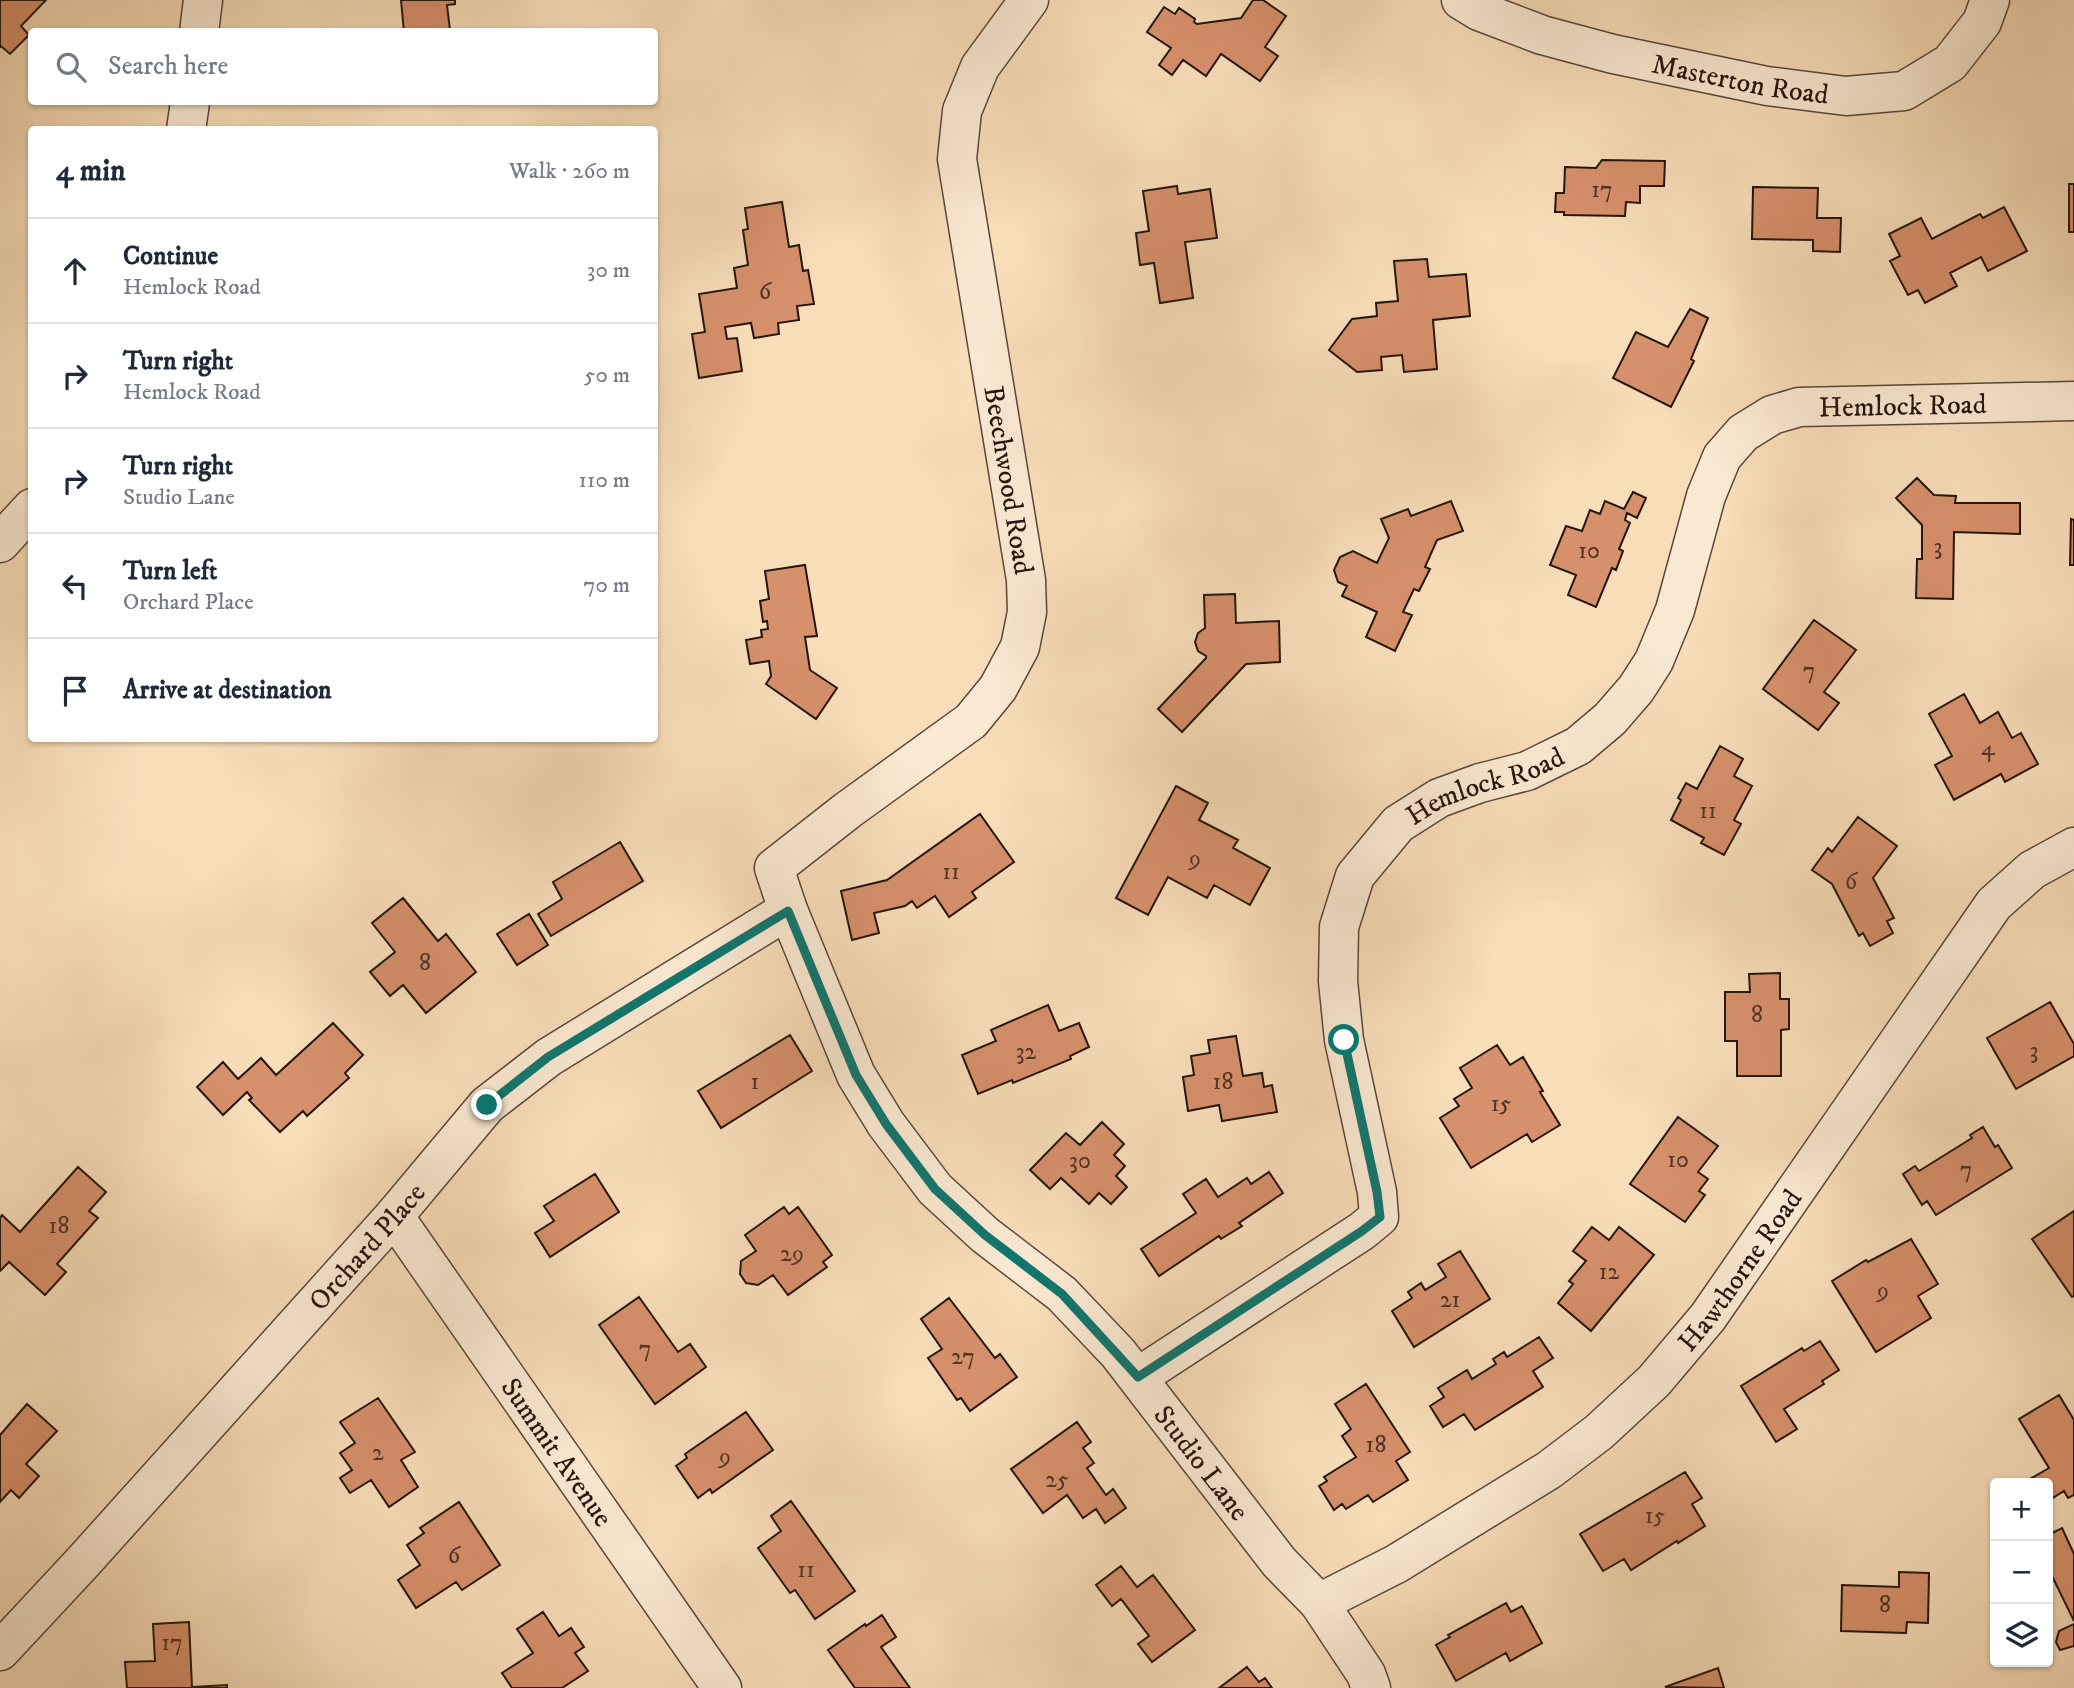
<!DOCTYPE html>
<html lang="en">
<head>
<meta charset="utf-8">
<style>
	:root { --surface:#fff; --page:#f2f2f3; --text:#1f2937; --muted:#747a83; --line:#e0e1e3 }
	body { margin:0; font-family:"IM FELL DW Pica",serif; background:var(--page); color:var(--text) }
	.controls { position:absolute; right:21px; bottom:21px; display:grid; overflow:hidden; border-radius:7px; box-shadow:0 2px 5px #0004 }
	.controls button { width:63px; height:63px; display:grid; place-items:center; padding:0; border:0; border-bottom:2px solid var(--line); background:var(--surface); color:var(--text); font:35px sans-serif }
	.stop { position:absolute; width:21px; height:21px; margin:-16px; border:5px solid #0f766e; border-radius:50%; background:#fff }
	.stop.end { background:#0f766e; border-color:#fff; box-shadow:0 2px 7px #0008 }
	.list { margin:0; padding:0; list-style:none }
	h2 { display:flex; justify-content:space-between; align-items:center; height:91px; margin:0; padding:0 28px; font-size:30px }
	h2 small { font-size:23px; font-weight:400; color:var(--muted) }
	.list li { display:grid; grid-template-columns:46px 1fr auto; gap:21px; align-items:center; box-sizing:border-box; height:105px; padding:0 28px; border-top:2px solid var(--line) }
	.list b { display:block; font-size:26px; white-space:nowrap }
	.list p { margin:0; font-size:23px; white-space:nowrap; color:var(--muted) }
	.list em { font-size:23px; font-style:normal; color:var(--muted) }
	.icon { flex:none; width:38px; height:38px; fill:none; stroke:currentColor; stroke-width:2; stroke-linecap:round; stroke-linejoin:round }
	.map { position:relative; flex:none; width:2074px; height:1688px; overflow:hidden }
	.search { position:absolute; background:var(--surface); box-shadow:0 2px 5px #0004; left:28px; top:28px; width:630px; height:77px; display:flex; align-items:center; gap:18px; box-sizing:border-box; padding:0 24px; border-radius:7px; color:var(--muted); font-size:26px }
	.panel { position:absolute; background:var(--surface); box-shadow:0 2px 5px #0004; left:28px; top:126px; width:630px; height:616px; border-radius:7px }
	.map>svg:first-child { display:block }
	.building { fill:#d6906b; stroke:#24150e; stroke-width:2 }
	.lines { fill:none; stroke-linecap:round; stroke-linejoin:round }
	.minor-casing { stroke:#594739; stroke-width:41 }
	.minor { stroke:#fae9d2; stroke-width:38 }
	.route { stroke:#0f766e; stroke-width:9 }
	.labels { text-anchor:middle; stroke-width:5; stroke-linejoin:round; paint-order:stroke }
	.number-label { font-size:24px; fill:#503425 }
	.street-label { font-size:28px; fill:#24150e; stroke:#fae9d2 }
</style>
</head>
<body>
<div class="map">
<svg width="2074" height="1688" viewBox="0 0 2074 1688">
	<rect width="100%" height="100%" fill="#f8ddb9"/>
	<filter id="stains"><feTurbulence type="fractalNoise" baseFrequency=".00286" numOctaves="4"/><feColorMatrix values="0 0 0 0 .2 0 0 0 0 .09 0 0 0 0 .02 0 0 0 .5 -.17"/></filter>
	<radialGradient id="worn" r=".72"><stop offset=".6" stop-color="#630" stop-opacity="0"/><stop offset="1" stop-color="#630" stop-opacity=".3"/></radialGradient>
	<path class="building" d="M0,0H46L21,26L29,35L10,54L1,46L0,47Z
		M401,0H455V4L447,5L450,30L404,32Z
		M1253,0H1263L1286,16L1265,47L1278,56L1260,81L1221,54L1206,76L1183,60L1172,75L1159,65L1171,48L1147,32L1164,7L1175,14L1179,8L1195,19L1194,22L1197,24L1241,18Z
		M1602,160L1665,161L1664,186H1640V203L1626,202L1625,216L1564,215V212H1555L1556,193H1564L1565,167L1596,168Z
		M2069,184H2074V232H2069Z
		M1177,186L1178,194L1210,189L1217,238L1185,242L1193,298L1160,303L1154,263L1140,265L1136,233L1149,231L1143,191Z
		M1753,187L1818,188L1817,218H1841L1840,252L1813,251V240L1752,239Z
		M782,202L789,247L799,245L803,271L808,270L814,304L797,306L799,320L778,323L779,334L754,338L751,323L725,327L727,339L737,338L742,371L699,378L692,334L705,332L699,294L737,288L734,268L748,265L743,230L748,229L745,208Z
		M2004,207L2027,251L1988,271L1981,257L1950,273L1957,286L1925,303L1918,290L1908,295L1890,261L1900,256L1889,234L1921,218L1932,239L1980,214L1983,218Z
		M1427,259L1429,277L1466,274L1470,316L1433,320L1437,369L1404,372L1402,355L1381,357L1382,370L1357,372L1329,350L1352,319L1377,316L1376,303L1398,301L1394,261Z
		M1690,309L1708,318L1691,359L1694,361L1671,407L1613,378L1636,332L1668,347Z
		M1917,478L1934,495L1956,496L1955,503H2020V534L1954,532L1953,599L1916,598L1917,559H1922V525L1896,498Z
		M1633,492L1646,498L1637,518L1627,513L1625,520L1630,523L1619,549L1623,551L1616,570L1612,568L1596,607L1568,595L1576,575L1550,565L1566,526L1582,531L1590,510L1600,514L1605,501L1624,509Z
		M1451,501L1463,531L1437,540L1425,567L1430,569L1419,591L1414,589L1403,612L1412,615L1395,651L1366,637L1377,612L1342,596L1347,586L1338,582L1334,570L1340,557L1353,551L1377,563L1389,538L1381,519L1408,509L1411,516Z
		M2071,519L2074,520V565H2070Z
		M805,565L817,636L805,637L810,670L837,688L816,719L766,684L771,676L769,661L750,664L746,640L762,637L761,630L768,629L767,621L763,622L760,601L769,599L765,571Z
		M1235,594L1236,623L1279,621L1280,662L1246,664L1182,732L1158,709L1206,658V656L1198,651L1195,642L1198,633L1205,628L1204,595Z
		M1814,620L1856,650L1824,692L1839,703L1818,730L1763,689Z
		M1964,694L1980,723L1998,712L2012,738L2021,733L2038,764L2005,782L2001,774L1954,800L1935,765L1952,756L1929,714Z
		M1720,746L1743,759L1734,776L1752,786L1734,820L1741,824L1724,855L1701,843L1704,838L1671,820L1681,800L1678,798L1686,783L1697,789Z
		M1176,786L1208,803L1199,820L1238,840L1233,848L1270,868L1250,905L1214,885L1207,898L1168,877L1148,915L1116,898Z
		M980,814L1014,862L972,892L976,898L949,917L935,896L917,908L912,901L905,906L874,913L879,933L852,940L841,891L887,880Z
		M1858,817L1897,846L1873,878L1894,918L1887,921L1893,933L1870,946L1863,933L1859,936L1832,884L1812,870L1828,848L1832,852Z
		M620,842L643,881L551,936L538,914L562,899L553,882Z
		M403,898L438,941L446,934L476,972L426,1013L403,985L390,996L370,972L395,952L372,923Z
		M529,914L548,945L517,965L497,934Z
		M1780,973V999H1789V1029L1781,1030V1076H1737V1041H1725V992H1750L1749,974Z
		M2050,1002L2074,1044V1056L2016,1089L1987,1038Z
		M1048,1005L1059,1031L1079,1023L1089,1047L1070,1056L1071,1059L1013,1083L1012,1080L978,1094L962,1055L996,1041L991,1030Z
		M333,1023L363,1055L345,1073L349,1078L307,1116L303,1111L280,1132L249,1100L252,1098L247,1092L223,1115L197,1087L223,1062L238,1079L261,1058L276,1075Z
		M790,1035L812,1071L721,1128L698,1091Z
		M1236,1036L1243,1076L1262,1073L1264,1087L1272,1085L1277,1112L1222,1121L1219,1105L1188,1111L1183,1077L1194,1075L1191,1056L1210,1053L1208,1040Z
		M1497,1045L1510,1065L1523,1057L1543,1091L1540,1092L1560,1125L1532,1142L1527,1134L1471,1168L1440,1118L1459,1106L1454,1099L1472,1088L1460,1068Z
		M1678,1117L1718,1146L1698,1172L1708,1179L1699,1191L1705,1195L1685,1222L1630,1184Z
		M1102,1122L1124,1144L1114,1155L1125,1166L1116,1176L1127,1187L1111,1204L1099,1193L1089,1204L1061,1178L1050,1189L1030,1170L1066,1133L1080,1145Z
		M1983,1127L1995,1147L1998,1145L2012,1168L1936,1215L1927,1201L1922,1205L1903,1174L1915,1166L1919,1171L1972,1138L1970,1135Z
		M78,1167L106,1192L89,1211L98,1218L57,1264L66,1272L45,1295L9,1262L0,1271V1218L2,1215L20,1232Z
		M1269,1172L1283,1193L1239,1223L1242,1226L1221,1239L1219,1236L1159,1276L1141,1249L1196,1213L1183,1194L1206,1179L1218,1197L1247,1178L1251,1184Z
		M595,1174L619,1212L550,1257L535,1233L554,1221L544,1206Z
		M784,1207L789,1214L798,1207L832,1255L823,1262L827,1267L788,1295L773,1275L758,1285L746,1283L740,1274L741,1261L756,1251L745,1235Z
		M2074,1211V1296L2072,1297L2032,1239Z
		M1592,1227L1609,1240L1619,1227L1654,1255L1591,1331L1558,1303L1573,1284L1569,1281L1586,1261L1573,1251Z
		M1911,1239L1938,1284L1918,1296L1931,1318L1876,1352L1832,1281L1866,1260L1868,1262Z
		M1460,1251L1490,1299L1414,1347L1392,1311L1412,1298L1408,1292L1421,1283L1425,1290L1446,1277L1438,1264Z
		M639,1297L678,1352L690,1344L706,1367L655,1404L599,1325Z
		M949,1298L995,1358L1000,1354L1017,1377L970,1411L961,1398L957,1400L928,1358L942,1349L921,1319Z
		M1539,1337L1553,1358L1533,1371L1543,1387L1475,1430L1464,1414L1443,1427L1430,1406L1444,1397L1438,1388L1467,1370L1472,1379L1496,1364L1493,1359L1504,1352L1507,1357Z
		M1820,1341L1839,1370L1822,1381L1824,1384L1784,1409L1797,1429L1776,1442L1741,1386L1802,1348L1804,1351Z
		M1366,1384L1410,1452L1396,1461L1408,1480L1373,1502L1368,1495L1346,1509L1342,1504L1334,1510L1319,1486L1327,1481L1324,1477L1356,1457L1342,1436L1351,1429L1335,1404Z
		M2059,1395L2074,1420V1495L2068,1498L2064,1491L2048,1501V1483H2032L2030,1479L2049,1468L2019,1419Z
		M378,1398L415,1452L401,1460L418,1487L389,1507L371,1480L350,1493L340,1478L352,1470L340,1453L355,1443L340,1422Z
		M27,1404L57,1431L26,1464L39,1476L19,1498L11,1490L0,1502V1435Z
		M746,1412L773,1450L712,1493L710,1489L698,1498L676,1466L687,1458L685,1454Z
		M1077,1422L1091,1442L1083,1448L1094,1463L1087,1468L1106,1495L1113,1489L1126,1508L1105,1523L1096,1509L1083,1518L1067,1495L1043,1513L1011,1469Z
		M1685,1472L1702,1498L1692,1504L1705,1526L1678,1543L1677,1541L1631,1570L1624,1559L1603,1571L1580,1534Z
		M791,1501L855,1591L815,1619L795,1590L790,1593L758,1548L781,1531L771,1516Z
		M459,1502L500,1565L462,1590L456,1582L416,1608L398,1580L420,1565L407,1545L424,1533L420,1528Z
		M2062,1528L2074,1554V1621L2053,1578L2048,1580V1535Z
		M1121,1566L1137,1587L1153,1575L1195,1630L1152,1662L1138,1644L1149,1636L1121,1599L1112,1606L1096,1585Z
		M1899,1572L1929,1573L1928,1623L1907,1622L1906,1633L1841,1631L1842,1585L1899,1587Z
		M1506,1603L1511,1612L1522,1606L1542,1643L1510,1661L1506,1653L1456,1681L1436,1645L1450,1637L1448,1635Z
		M543,1612L559,1636L571,1628L584,1647L575,1653L588,1671L562,1688H512L502,1673L533,1653L517,1629Z
		M882,1615L896,1637L881,1647L910,1688H855L828,1650L865,1624L866,1626Z
		M189,1622L192,1687L227,1685V1688H127L125,1662L155,1661L153,1624Z
		M2074,1624V1646L2060,1650L2056,1642L2059,1631Z
		M1247,1667L1259,1682L1265,1678L1272,1688H1219Z
		M1718,1668L1724,1688L1665,1687Z"/>
	<g class="lines">
		<g class="minor-casing">
			<g id="minor">
				<path id="s1" d="M1029,0L980,67L962,111L957,159L1026,580L1027,612L1020,647L998,688L971,721L848,810L774,868L788,910L856,1075L886,1124L935,1189L985,1235L1062,1294L1118,1353L1279,1562L1319,1603L1366,1674L1371,1688"/>
				<path id="s2" d="M1461,0L1479,11L1542,35L1613,54L1767,86L1846,96L1904,91L1950,63L1982,22L1990,0"/>
				<path d="M199,32L203,0"/>
				<path d="M186,130L190,102"/>
				<path d="M0,543L32,508"/>
				<path id="s3" d="M394,1216L722,1688"/>
				<path id="s4" d="M1138,1377L1362,1231L1379,1217L1377,1192L1344,1040L1338,981L1339,927L1355,876L1398,824L1439,798L1480,783L1527,771L1578,746L1610,719L1636,689L1654,661L1675,610L1706,496L1722,457L1743,433L1772,415L1799,407L2074,401"/>
				<path id="s5" d="M1319,1603L1396,1564L1549,1470L1599,1432L1654,1381L1708,1317L1994,904L2032,870L2074,847"/>
				<path id="s6" d="M0,1651L83,1562L394,1216L487,1105L549,1057L788,910"/>
			</g>
		</g>
		<use href="#minor" class="minor"/>
	</g>
	<g class="lines">
		<path class="route" d="M487,1105L548,1057L788,911L856,1075L886,1124L935,1189L985,1235L1062,1294L1138,1377L1362,1231L1380,1217L1377,1192L1344,1040"/>
	</g>
	<g class="labels">
		<g class="number-label">
			<text x="1602" y="197">17</text>
			<text x="765" y="299">6</text>
			<text x="1938" y="554">3</text>
			<text x="1589" y="558">10</text>
			<text x="1809" y="678">7</text>
			<text x="1988" y="755">4</text>
			<text x="1708" y="818">11</text>
			<text x="1195" y="866">9</text>
			<text x="951" y="879">11</text>
			<text x="1851" y="889">6</text>
			<text x="425" y="970">8</text>
			<text x="1757" y="1022">8</text>
			<text x="2034" y="1058">3</text>
			<text x="1026" y="1059">32</text>
			<text x="755" y="1089">1</text>
			<text x="1223" y="1089">18</text>
			<text x="1501" y="1111">15</text>
			<text x="1678" y="1167">10</text>
			<text x="1080" y="1168">30</text>
			<text x="1966" y="1177">7</text>
			<text x="59" y="1233">18</text>
			<text x="792" y="1261">29</text>
			<text x="1609" y="1279">12</text>
			<text x="1883" y="1298">9</text>
			<text x="1450" y="1307">21</text>
			<text x="645" y="1356">7</text>
			<text x="963" y="1364">27</text>
			<text x="1376" y="1452">18</text>
			<text x="378" y="1460">2</text>
			<text x="725" y="1464">9</text>
			<text x="1057" y="1487">25</text>
			<text x="1655" y="1523">15</text>
			<text x="454" y="1563">6</text>
			<text x="806" y="1577">11</text>
			<text x="1885" y="1612">8</text>
			<text x="172" y="1650">17</text>
		</g>
		<g class="street-label">
			<text dy="10" stroke="none"><textPath href="#s2" startOffset="292">Masterton Road</textPath></text>
			<text dy="10" stroke="none"><textPath href="#s4" startOffset="1430">Hemlock Road</textPath></text>
			<text dy="10" stroke="none"><textPath href="#s1" startOffset="504">Beechwood Road</textPath></text>
			<text dy="10" stroke="none"><textPath href="#s4" startOffset="800">Hemlock Road</textPath></text>
			<text dy="10" stroke="none"><textPath href="#s6" startOffset="546">Orchard Place</textPath></text>
			<text dy="10" stroke="none"><textPath href="#s5" startOffset="544">Hawthorne Road</textPath></text>
			<text dy="10" stroke="none"><textPath href="#s3" startOffset="287">Summit Avenue</textPath></text>
			<text dy="10" stroke="none"><textPath href="#s1" startOffset="1754">Studio Lane</textPath></text>
		</g>
	</g>
	<rect width="100%" height="100%" filter="url(#stains)"/>
	<rect width="100%" height="100%" fill="url(#worn)"/>
</svg>
<div class="controls">
<button>+</button>
<button>−</button>
<button><svg class="icon" aria-label="layers" viewBox="0 0 24 24"><path d="M12 4l9 5-9 5-9-5zM3 14l9 5 9-5"/></svg></button>
</div>
<div class="stop" style="left:1344px;top:1040px"></div>
<div class="stop end" style="left:487px;top:1105px"></div>
<div class="search"><svg class="icon" aria-label="search" viewBox="0 0 24 24"><circle cx="10" cy="10" r="6"/><path d="M15 15l6 6"/></svg>Search here</div>
<section class="panel">
<h2>4 min<small>Walk · 260 m</small></h2>
<ul class="list">
<li><svg class="icon" aria-label="ahead" viewBox="0 0 24 24"><path d="M12 20V5M6 11l6-6 6 6"/></svg><div><b>Continue</b><p>Hemlock Road</p></div><em>30 m</em></li>
<li><svg class="icon" aria-label="right" viewBox="0 0 24 24"><path d="M7 20v-9h11M14 6l5 5-5 5"/></svg><div><b>Turn right</b><p>Hemlock Road</p></div><em>50 m</em></li>
<li><svg class="icon" aria-label="right" viewBox="0 0 24 24"><path d="M7 20v-9h11M14 6l5 5-5 5"/></svg><div><b>Turn right</b><p>Studio Lane</p></div><em>110 m</em></li>
<li><svg class="icon" aria-label="left" viewBox="0 0 24 24"><path d="M17 20v-9H6M10 6l-5 5 5 5"/></svg><div><b>Turn left</b><p>Orchard Place</p></div><em>70 m</em></li>
<li><svg class="icon" aria-label="arrive" viewBox="0 0 24 24"><path d="M6 21V4h12l-3 4 3 4H6"/></svg><div><b>Arrive at destination</b></div></li>
</ul>
</section>
</div>
</body>
</html>
